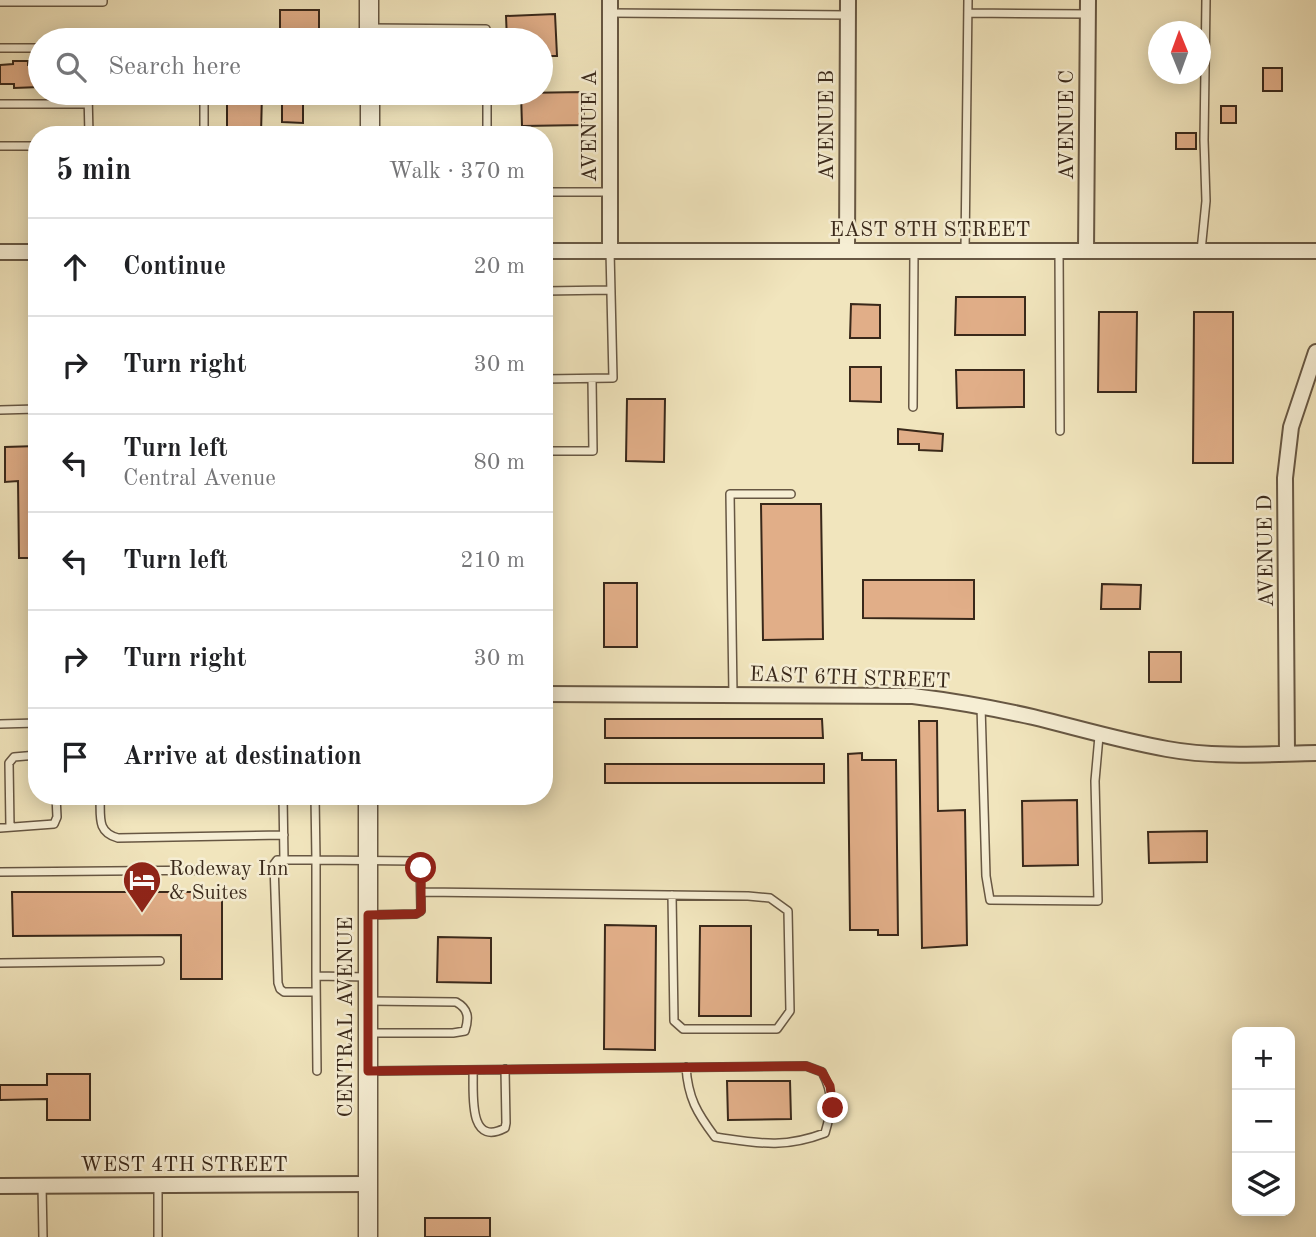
<!DOCTYPE html>
<html lang="en">
<head>
<meta charset="utf-8">
<style>
	:root { --surface:#fff; --page:#f2f2f2; --text:#202124; --muted:#757577; --line:#e0e0e0 }
	body { margin:0; font-family:"Old Standard TT",serif; background:var(--page); color:var(--text) }
	.controls { position:absolute; right:21px; bottom:21px; display:grid; overflow:hidden; border-radius:14px; box-shadow:0 4px 18px #0003 }
	.controls button { width:63px; height:63px; display:grid; place-items:center; padding:0; border:0; border-bottom:2px solid var(--line); background:var(--surface); color:var(--text); font:35px sans-serif }
	.compass { position:absolute; left:1148px; top:21px; width:63px; height:63px; border-radius:50%; background:var(--surface); box-shadow:0 4px 18px #0003; rotate:359deg }
	.stop { position:absolute; width:21px; height:21px; margin:-16px; border:5px solid #8f2418; border-radius:50%; background:#fff }
	.stop.end { background:#8f2418; border-color:#fff; box-shadow:0 2px 7px #0008 }
	.list { margin:0; padding:0; list-style:none }
	h2 { display:flex; justify-content:space-between; align-items:center; height:91px; margin:0; padding:0 28px; font-size:30px }
	h2 small { font-size:23px; font-weight:400; color:var(--muted) }
	.list li { display:grid; grid-template-columns:46px 1fr auto; gap:21px; align-items:center; box-sizing:border-box; height:98px; padding:0 28px; border-top:2px solid var(--line) }
	.list b { display:block; font-size:26px; white-space:nowrap }
	.list p { margin:0; font-size:23px; white-space:nowrap; color:var(--muted) }
	.list em { font-size:23px; font-style:normal; color:var(--muted) }
	.icon { flex:none; width:38px; height:38px; fill:none; stroke:currentColor; stroke-width:2; stroke-linecap:round; stroke-linejoin:round }
	.map { position:relative; flex:none; width:1316px; height:1237px; overflow:hidden }
	.search { position:absolute; background:var(--surface); box-shadow:0 4px 18px #0003; left:28px; top:28px; width:525px; height:77px; display:flex; align-items:center; gap:18px; box-sizing:border-box; padding:0 24px; border-radius:38px; color:var(--muted); font-size:26px }
	.panel { position:absolute; background:var(--surface); box-shadow:0 4px 18px #0003; left:28px; top:126px; width:525px; height:679px; border-radius:28px }
	.map>svg:first-child { display:block }
	.building { fill:#e1ae88; stroke:#39281a; stroke-width:2 }
	.lines { fill:none; stroke-linecap:round; stroke-linejoin:round }
	.service-casing { stroke:#675743; stroke-width:10 }
	.minor-casing { stroke:#675743; stroke-width:18 }
	.tertiary-casing { stroke:#675743; stroke-width:21 }
	.service { stroke:#f6eed4; stroke-width:7 }
	.minor { stroke:#f6eed4; stroke-width:14 }
	.tertiary { stroke:#f6eed4; stroke-width:18 }
	.route { stroke:#8f2418; stroke-width:9 }
	.labels { text-anchor:middle; stroke-width:5; stroke-linejoin:round; paint-order:stroke }
	.street-label { font-size:21px; fill:#39281a; stroke:#f6eed4 }
	.poi-label { font-size:21px; fill:#39281a; stroke:#f6eed4; text-anchor:start }
</style>
</head>
<body>
<div class="map">
<svg width="1316" height="1237" viewBox="0 0 1316 1237">
	<rect width="100%" height="100%" fill="#f1e5bd"/>
	<filter id="stains"><feTurbulence type="fractalNoise" baseFrequency=".00286" numOctaves="4"/><feColorMatrix values="0 0 0 0 .2 0 0 0 0 .09 0 0 0 0 .02 0 0 0 .5 -.17"/></filter>
	<radialGradient id="worn" r=".72"><stop offset=".6" stop-color="#630" stop-opacity="0"/><stop offset="1" stop-color="#630" stop-opacity=".3"/></radialGradient>
	<path class="building" d="M280,10H319V40H280Z
		M555,14L557,56H541V40H507L506,16Z
		M13,61H28V65L40,64V87L14,88V84H0V65L13,64Z
		M1263,68H1282V91H1263Z
		M583,92L584,125L522,126L521,93Z
		M227,93H262L261,135H227Z
		M282,103H303V123L282,122Z
		M1221,106H1236V123H1221Z
		M1176,133H1196V149H1176Z
		M956,297H1025V335H955Z
		M851,304L880,305V338H850Z
		M1099,312H1137L1136,392H1098Z
		M1194,312H1233V463H1193Z
		M850,367H881V402L850,401Z
		M956,370H1024V407L957,408Z
		M627,399H665L664,462L626,461Z
		M898,429L943,434L942,451L919,450V444H898Z
		M37,446V558H19L18,481L5,482V447Z
		M761,504H821L823,639L763,640Z
		M863,580H974V619L863,618Z
		M604,583H637V647H604Z
		M1102,584L1141,585L1140,609H1101Z
		M1149,652H1181V682H1149Z
		M605,719H822L823,738H605Z
		M919,721H937L938,811L965,810L967,945L922,948Z
		M862,753V760H896L898,935H878V930H850L848,754Z
		M605,764H824V783H605Z
		M1077,800L1078,865L1023,866L1022,801Z
		M1207,831V862L1149,863L1148,832Z
		M12,892H222V979H181V935L13,936Z
		M605,925L656,926L655,1050L604,1049Z
		M700,926H751V1016H699Z
		M438,937L491,938V983L437,982Z
		M47,1074H90V1120H47V1099L0,1100V1085H47Z
		M727,1081H790L791,1119L728,1120Z
		M425,1218H490V1237H425Z"/>
	<g class="lines">
		<g class="service-casing">
			<path id="service" d="M0,2H103V0
				M610,13L848,15
				M968,13L1088,14
				M370,28L486,29V40
				M0,48H40
				M88,93L89,135
				M198,93H204V135
				M487,93V135
				M0,104H88
				M0,146H37
				M544,192H610
				M965,250L968,0
				M1059,251L1060,431
				M1201,251L1206,201L1204,140L1206,0
				M544,291L611,290
				M544,379L613,378L610,251
				M913,407L914,251
				M0,410L37,409
				M544,451H593L592,379
				M733,694L730,494H791
				M981,706L986,876L990,900L1098,901L1095,781L1099,736
				M0,724L37,723
				M100,796C101,816 96,832 118,838L284,835
				M283,796L284,860
				M315,796L316,860H277L274,864L278,983L280,989L284,992H316
				M10,827L9,763L14,757L37,755
				M0,828L54,824L57,817L56,796
				M0,872L219,870
				M422,892L748,896L770,898L788,911L790,1011L777,1029H683L674,1021L672,895
				M0,963L160,961
				M316,976L317,1071
				M367,977L316,976V860L415,861L420,863L421,911L416,914L368,915
				M368,1001L456,1002C469,1009 469,1018 465,1031L453,1033H369
				M473,1070C474,1091 467,1148 505,1128L506,1123L505,1069
				M368,1071L806,1066L822,1072C834,1094 832,1110 825,1133C783,1149 758,1143 715,1137C697,1113 688,1098 686,1067
				M158,1185V1237
				M42,1186L43,1237"/>
		</g>
		<g class="minor-casing">
			<path id="minor" d="M847,250L848,0
				M544,251H1316
				M610,251V0
				M1086,251L1088,0
				M0,252H37
				M544,694L913,696C953,701 993,708 1033,717C1078,728 1122,741 1167,749C1216,758 1267,754 1316,753
				M1287,754L1285,478L1291,427L1316,352
				M0,1186L368,1184"/>
		</g>
		<g class="tertiary-casing">
			<path id="tertiary" d="M369,0V40
				M370,93V135
				M368,1237V796"/>
		</g>
		<use href="#service" class="service"/>
		<use href="#minor" class="minor"/>
		<use href="#tertiary" class="tertiary"/>
	</g>
	<g class="lines">
		<path class="route" d="M421,868V911L416,914L368,915V1071L806,1066L822,1072L830,1086L833,1108"/>
	</g>
	<defs>
		<g id="hotel-pin" transform="scale(2.0125)"><path d="M0 17L-7.5 6A9.5 9.5 0 1 1 7.5 6Z" fill="#8f2418" stroke="#f6eed4"/><path d="M-6-4.5h1.5V1H6V5H4.5V3h-9V5H-6ZM-4 0a1.8 1.8 0 1 1 3.6 0ZM.5 0V-2.5h3Q6-2.5 6 0Z" fill="#fff"/></g>
	</defs>
	<g fill-rule="evenodd">
		<use href="#hotel-pin" x="142" y="880"/>
	</g>
	<g class="labels">
		<g class="street-label">
			<text transform="translate(826 125) rotate(-90)" y="7">AVENUE B</text>
			<text transform="translate(1066 125) rotate(-90)" y="7">AVENUE C</text>
			<text transform="translate(589 126) rotate(-90)" y="7">AVENUE A</text>
			<text x="930" y="236">EAST 8TH STREET</text>
			<text transform="translate(1265 551) rotate(-91)" y="7">AVENUE D</text>
			<text transform="translate(850 677) rotate(2)" y="7">EAST 6TH STREET</text>
			<text transform="translate(345 1017) rotate(-90)" y="7">CENTRAL AVENUE</text>
			<text x="184" y="1171">WEST 4TH STREET</text>
		</g>
		<g class="poi-label">
			<text x="169" y="875">Rodeway Inn<tspan x="169" dy="24">&amp; Suites</tspan></text>
		</g>
	</g>
	<rect width="100%" height="100%" filter="url(#stains)"/>
	<rect width="100%" height="100%" fill="url(#worn)"/>
</svg>
<div class="controls">
<button>+</button>
<button>−</button>
<button><svg class="icon" aria-label="layers" viewBox="0 0 24 24"><path d="M12 4l9 5-9 5-9-5zM3 14l9 5 9-5"/></svg></button>
</div>
<svg class="compass" viewBox="-18 -18 36 36"><path d="M0-13l5 13h-10z" fill="#e53935"/><path d="M0 13l5-13h-10z" fill="#757577"/></svg>
<div class="stop" style="left:421px;top:868px"></div>
<div class="stop end" style="left:833px;top:1108px"></div>
<div class="search"><svg class="icon" aria-label="search" viewBox="0 0 24 24"><circle cx="10" cy="10" r="6"/><path d="M15 15l6 6"/></svg>Search here</div>
<section class="panel">
<h2>5 min<small>Walk · 370 m</small></h2>
<ul class="list">
<li><svg class="icon" aria-label="ahead" viewBox="0 0 24 24"><path d="M12 20V5M6 11l6-6 6 6"/></svg><div><b>Continue</b></div><em>20 m</em></li>
<li><svg class="icon" aria-label="right" viewBox="0 0 24 24"><path d="M7 20v-9h11M14 6l5 5-5 5"/></svg><div><b>Turn right</b></div><em>30 m</em></li>
<li><svg class="icon" aria-label="left" viewBox="0 0 24 24"><path d="M17 20v-9H6M10 6l-5 5 5 5"/></svg><div><b>Turn left</b><p>Central Avenue</p></div><em>80 m</em></li>
<li><svg class="icon" aria-label="left" viewBox="0 0 24 24"><path d="M17 20v-9H6M10 6l-5 5 5 5"/></svg><div><b>Turn left</b></div><em>210 m</em></li>
<li><svg class="icon" aria-label="right" viewBox="0 0 24 24"><path d="M7 20v-9h11M14 6l5 5-5 5"/></svg><div><b>Turn right</b></div><em>30 m</em></li>
<li><svg class="icon" aria-label="arrive" viewBox="0 0 24 24"><path d="M6 21V4h12l-3 4 3 4H6"/></svg><div><b>Arrive at destination</b></div></li>
</ul>
</section>
</div>
</body>
</html>
